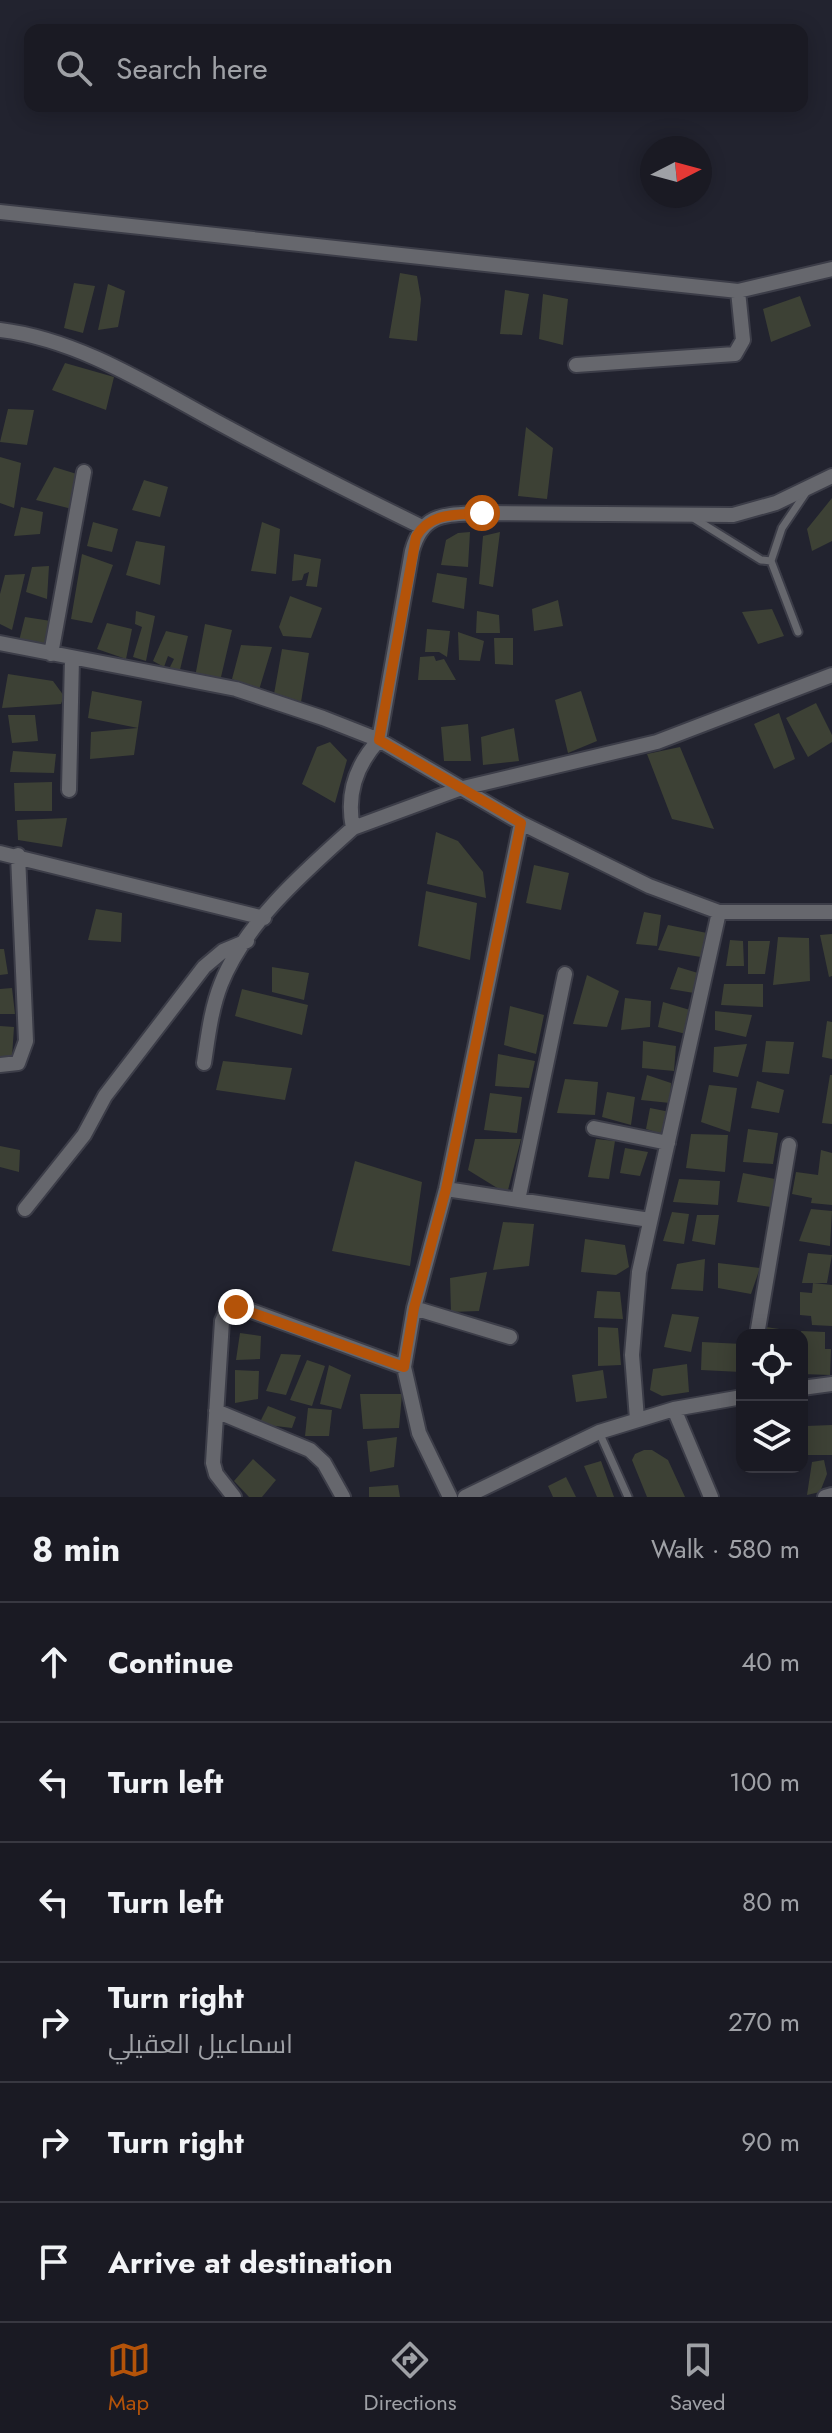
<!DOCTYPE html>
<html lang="en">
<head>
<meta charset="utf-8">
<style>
	:root { --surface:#1a1a23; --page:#23232b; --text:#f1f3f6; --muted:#9fa1a6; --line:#383841; --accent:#b45309 }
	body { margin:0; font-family:Jost,Cairo,sans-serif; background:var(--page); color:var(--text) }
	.controls { position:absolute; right:24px; bottom:24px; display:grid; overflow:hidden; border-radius:16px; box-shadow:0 4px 20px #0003 }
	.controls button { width:72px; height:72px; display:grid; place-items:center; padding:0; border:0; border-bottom:2px solid var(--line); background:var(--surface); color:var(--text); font:40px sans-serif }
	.compass { position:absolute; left:640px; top:136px; width:72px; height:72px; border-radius:50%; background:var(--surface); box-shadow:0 4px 20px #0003; rotate:84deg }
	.stop { position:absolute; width:24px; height:24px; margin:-18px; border:6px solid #b45309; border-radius:50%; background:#fff }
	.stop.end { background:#b45309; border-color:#fff; box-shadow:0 2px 8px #0008 }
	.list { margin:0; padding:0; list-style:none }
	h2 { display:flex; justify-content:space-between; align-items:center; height:104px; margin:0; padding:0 32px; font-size:34px }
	h2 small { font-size:26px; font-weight:400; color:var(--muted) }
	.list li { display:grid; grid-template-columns:52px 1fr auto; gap:24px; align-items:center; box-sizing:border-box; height:120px; padding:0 32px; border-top:2px solid var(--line) }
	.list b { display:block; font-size:30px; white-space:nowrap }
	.list p { margin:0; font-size:26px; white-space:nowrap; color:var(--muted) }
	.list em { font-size:26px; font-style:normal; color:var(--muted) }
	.icon { flex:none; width:44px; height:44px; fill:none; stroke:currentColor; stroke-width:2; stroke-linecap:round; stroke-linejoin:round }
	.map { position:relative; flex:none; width:832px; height:1497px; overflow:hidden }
	.search { position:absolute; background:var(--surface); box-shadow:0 4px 20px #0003; left:24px; right:24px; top:24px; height:88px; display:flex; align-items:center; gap:20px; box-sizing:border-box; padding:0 28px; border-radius:16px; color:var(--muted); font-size:30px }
	.sheet { height:824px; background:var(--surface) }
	nav { display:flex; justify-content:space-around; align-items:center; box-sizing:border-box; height:112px; border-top:2px solid var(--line); background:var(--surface); font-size:22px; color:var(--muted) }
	nav a { display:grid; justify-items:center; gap:4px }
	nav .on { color:var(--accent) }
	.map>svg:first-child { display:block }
	.building { fill:#3d4135 }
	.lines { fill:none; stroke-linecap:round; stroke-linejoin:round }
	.service-casing { stroke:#3c3d48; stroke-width:11 }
	.minor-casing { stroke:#3c3d48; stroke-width:18 }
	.service { stroke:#66676d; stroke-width:7 }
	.minor { stroke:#66676d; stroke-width:14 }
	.route { stroke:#b45309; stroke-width:10 }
</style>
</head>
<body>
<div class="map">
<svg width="832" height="1497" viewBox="0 0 832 1497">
	<rect width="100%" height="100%" fill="#22232f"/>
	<path class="building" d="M400,273L417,276L421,299L417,341L389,338Z
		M74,283L95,286L83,333L64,328Z
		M108,284L125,291L118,327L98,330Z
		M505,290L529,294L522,335L500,334Z
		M543,294L568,299L563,345L539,339Z
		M800,296L811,326L771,342L763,309Z
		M65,363L114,377L106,410L52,390Z
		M8,409L34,410L27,445L0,442Z
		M526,427L553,448L547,499L518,496Z
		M0,457L21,463L14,508L0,503Z
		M54,467L80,475L72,509L36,500Z
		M144,480L168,487L160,517L132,510Z
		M832,498V541L812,551L807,529Z
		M21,507L43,512L40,534L14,536Z
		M93,522L118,529L112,552L87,546Z
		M262,522L280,529L276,574L251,571Z
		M470,532L468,567L441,565L446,540L458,533Z
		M500,532L493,587L479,584L483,536Z
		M136,541L165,546L160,585L126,575Z
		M82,554L113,565L92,623L71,619Z
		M294,554L321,559L317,587L306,586L309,572L304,574L302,580L292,581Z
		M49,566L47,599L26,592L32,567Z
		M437,573L467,578L464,609L432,602Z
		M25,574L12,630L0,624V594L5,575Z
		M290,596L322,608L311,638L283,636L279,627Z
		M558,600L563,626L534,631L532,609Z
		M772,609L784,636L758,644L742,612Z
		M136,611L155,616L146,661L133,657L142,627L135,624Z
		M477,611L499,615L500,633H476Z
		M25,617L51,621L47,647L19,641Z
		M107,623L132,629L126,659L97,649Z
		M205,624L232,630L221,677H195Z
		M427,629L450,631L447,657L439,652H425Z
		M166,631L188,636L179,674L170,667L174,659L168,656L164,667L153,661Z
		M458,632L484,641L480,661L459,660Z
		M494,638H513V665L495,664Z
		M241,645L272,647L259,690L232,679Z
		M282,649L309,653L301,702L274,694Z
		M434,656L436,661L444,659L456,680H418L420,657Z
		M8,674L53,681L64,696L61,704L2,708Z
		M92,691L142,701L134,755L90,759L91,732L138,728L88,718Z
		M581,691L597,741L568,753L555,700Z
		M816,703L832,735V742L808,757L786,718Z
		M779,713L795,759L774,769L754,724Z
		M8,715H35L38,741L12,743Z
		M468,724L471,761H444L441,727Z
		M514,728L519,761L483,765L481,737Z
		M330,742L347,760L335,803L302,784L317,747Z
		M680,747L714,829L672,819L647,754Z
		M13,751L56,754L54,773L10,772Z
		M52,782V811H15L14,783Z
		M67,818L62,847L18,840L17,820Z
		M436,832L458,841L483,872L486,898L427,884Z
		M534,865L569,873L561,910L526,903Z
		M426,891L477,903L470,960L418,946Z
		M96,909L122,913L121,942L88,940Z
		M644,912L661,915L657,946L636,944Z
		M668,925L707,933L701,957L658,950Z
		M832,934V976L829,977L820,935Z
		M778,937L809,938L810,981L773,985Z
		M730,940L743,941L744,966H726Z
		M748,941H770L765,974H748Z
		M0,949H4L8,974L0,975Z
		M272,967L309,973L304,1000L272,992Z
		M678,967L698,973L694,993L670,989Z
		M587,975L619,991L607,1027L573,1024Z
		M724,984H763V1007L721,1005Z
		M12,988L15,1014H0V989Z
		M242,989L308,1005L302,1035L235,1016Z
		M625,998L651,1001L650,1027L621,1030Z
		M663,1002L690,1010L686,1034L658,1027Z
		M510,1006L544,1015L536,1054L504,1045Z
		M715,1011L752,1015L746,1037L715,1030Z
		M827,1021L832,1022V1059L822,1057Z
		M0,1026L14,1027L12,1057L0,1056Z
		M643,1041L676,1046L674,1071L642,1068Z
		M766,1041L794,1042L789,1074L762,1072Z
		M747,1044L738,1077L713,1072L714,1047Z
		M498,1054L535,1061L529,1088L495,1086Z
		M223,1061L292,1068L285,1100L216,1090Z
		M647,1075L671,1083L670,1103L641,1100Z
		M830,1075H832V1124L822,1123Z
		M565,1079L598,1082L595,1115L557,1113Z
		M757,1081L784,1090L779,1113L751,1108Z
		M709,1085L737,1088L730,1132L701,1122Z
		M607,1092L635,1097L631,1125L602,1117Z
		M490,1093L522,1097L517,1133L484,1130Z
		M650,1108L670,1112L665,1135L646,1129Z
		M748,1129L778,1133L773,1164L743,1162Z
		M691,1134L728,1135L725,1172L686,1168Z
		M475,1139H521L507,1194L468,1170Z
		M596,1139L615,1141L609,1179L588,1177Z
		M0,1146L20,1150L19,1172L0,1167Z
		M625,1148L648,1152L640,1176L620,1173Z
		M821,1150L832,1153V1205L811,1203L812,1198L792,1194L796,1172L818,1175Z
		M355,1161L422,1182L410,1266L332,1251Z
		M743,1173L775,1179L771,1207L737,1202Z
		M679,1179L720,1181L718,1205L673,1202Z
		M811,1209L832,1211L830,1246L799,1241Z
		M672,1212L689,1214L684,1244L663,1241Z
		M697,1215H719L715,1245L692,1241Z
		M503,1222L534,1224L529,1266L493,1270Z
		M585,1239L625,1245L629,1267L616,1275L581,1272Z
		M808,1253L832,1255L827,1283H813L832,1285V1326L812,1325L811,1316L800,1315V1292L812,1293L813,1283H802Z
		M705,1259L703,1291L671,1289L677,1264Z
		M718,1263L760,1268L751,1294L718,1288Z
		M487,1272L479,1311L451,1312L450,1278Z
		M597,1291L620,1292L623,1319L594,1318Z
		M672,1314L699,1317L691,1352L664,1347Z
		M598,1327L618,1328L621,1365L598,1366Z
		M766,1327L786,1330V1335H765Z
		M801,1331L825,1332V1349H831L830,1375L802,1374Z
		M240,1333L261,1336L260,1359L236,1360Z
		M702,1342L742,1344L741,1372L701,1370Z
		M281,1354L301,1355L286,1395L266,1391Z
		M307,1360L325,1366L312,1406L290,1400Z
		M687,1364L689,1392L662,1396L650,1390L653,1369Z
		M329,1365L351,1375L341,1409L320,1404Z
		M235,1370L259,1371L258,1399L235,1403Z
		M603,1370L607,1398L576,1402L572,1375Z
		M360,1394H402L399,1428L363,1429Z
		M268,1406L296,1417L292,1428L259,1424Z
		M308,1408L332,1410L329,1436H305Z
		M832,1425V1455H807L806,1426Z
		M397,1437L394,1467L370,1472L367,1441Z
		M644,1450H652L668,1460L685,1497H647L632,1460L635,1454Z
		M253,1459L276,1480L262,1497H249L234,1481Z
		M824,1460L827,1474L820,1492L807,1495L812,1462Z
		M601,1461L614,1497H597L584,1466Z
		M566,1477L576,1497H553L548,1486Z
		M398,1485L400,1497H369V1487Z"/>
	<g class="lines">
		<g class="service-casing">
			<path id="service" d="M695,519L761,560L771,561L782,528L807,491
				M771,561L798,632
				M599,1432L628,1497"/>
		</g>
		<g class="minor-casing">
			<path id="minor" d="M0,212L738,291L832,269
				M0,330C83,340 158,391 230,429C293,463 357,495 422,527
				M576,365L735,354L743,340L738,291
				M832,476L776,503L733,515L482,513C447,515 423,511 412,551L379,740C356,765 346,794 353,828L459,789L657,742L832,675
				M0,643L236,689L323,718L379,740L521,823L649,886L719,912H832
				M51,654L84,472
				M69,790L72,658
				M0,853L264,918
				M204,1063C208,1037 211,1009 221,984C245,923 305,871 353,828
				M0,1065L18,1063L26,1041L18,855
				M594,1128L668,1143
				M446,1189L650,1220
				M518,1200L565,974
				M25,1209L84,1135L105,1096L204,967L223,951L247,941
				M414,1308L510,1337
				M757,1335L789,1145
				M802,1388L832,1384
				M674,1409L711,1497
				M216,1411L310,1450L324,1463L343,1497
				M637,1419L632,1355L639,1272L719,912
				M234,1497L216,1474L213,1463L222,1321L226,1312L243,1308L404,1367
				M450,1497L419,1433L404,1367L414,1308L446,1189L521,823
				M465,1497L599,1432L674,1409L742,1397
				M825,1497L832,1495"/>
		</g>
		<use href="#service" class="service"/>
		<use href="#minor" class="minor"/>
	</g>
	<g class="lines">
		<path class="route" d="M236,1307L404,1367L414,1308L446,1189L521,823L379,740L416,537C430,512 456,515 482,513"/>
	</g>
</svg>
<div class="controls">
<button><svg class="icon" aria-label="locate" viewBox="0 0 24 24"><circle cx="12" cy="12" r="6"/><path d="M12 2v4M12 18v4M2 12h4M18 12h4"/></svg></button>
<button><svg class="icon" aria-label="layers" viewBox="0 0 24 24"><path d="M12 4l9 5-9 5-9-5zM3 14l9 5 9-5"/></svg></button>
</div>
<svg class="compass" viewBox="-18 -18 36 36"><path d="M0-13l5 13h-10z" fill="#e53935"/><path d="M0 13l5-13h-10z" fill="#9fa1a6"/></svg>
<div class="stop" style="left:482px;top:513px"></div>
<div class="stop end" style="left:236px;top:1307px"></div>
<div class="search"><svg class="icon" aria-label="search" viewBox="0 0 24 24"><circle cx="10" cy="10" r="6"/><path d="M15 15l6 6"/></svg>Search here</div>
</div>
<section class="sheet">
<h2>8 min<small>Walk · 580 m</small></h2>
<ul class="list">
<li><svg class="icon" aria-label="ahead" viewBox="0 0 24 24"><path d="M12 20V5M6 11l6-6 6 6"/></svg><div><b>Continue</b></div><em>40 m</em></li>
<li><svg class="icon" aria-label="left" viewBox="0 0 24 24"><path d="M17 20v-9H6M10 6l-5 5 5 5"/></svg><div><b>Turn left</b></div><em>100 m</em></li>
<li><svg class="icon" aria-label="left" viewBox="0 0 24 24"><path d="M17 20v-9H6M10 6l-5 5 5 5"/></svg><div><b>Turn left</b></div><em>80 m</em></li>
<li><svg class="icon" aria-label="right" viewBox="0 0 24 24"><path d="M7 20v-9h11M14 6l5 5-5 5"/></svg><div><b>Turn right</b><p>اسماعيل العقيلي</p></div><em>270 m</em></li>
<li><svg class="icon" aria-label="right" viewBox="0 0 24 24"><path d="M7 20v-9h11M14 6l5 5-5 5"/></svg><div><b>Turn right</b></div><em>90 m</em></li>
<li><svg class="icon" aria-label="arrive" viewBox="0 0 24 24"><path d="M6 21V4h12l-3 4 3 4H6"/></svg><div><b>Arrive at destination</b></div></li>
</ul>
</section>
<nav>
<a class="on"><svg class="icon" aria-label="map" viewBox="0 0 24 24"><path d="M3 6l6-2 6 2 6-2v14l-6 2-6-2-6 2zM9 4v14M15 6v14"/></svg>Map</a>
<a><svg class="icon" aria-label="directions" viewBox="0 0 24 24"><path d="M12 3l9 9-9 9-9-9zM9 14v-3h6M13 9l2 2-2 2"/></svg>Directions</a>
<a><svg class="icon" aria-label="saved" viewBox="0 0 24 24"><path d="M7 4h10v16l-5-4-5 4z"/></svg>Saved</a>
</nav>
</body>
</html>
